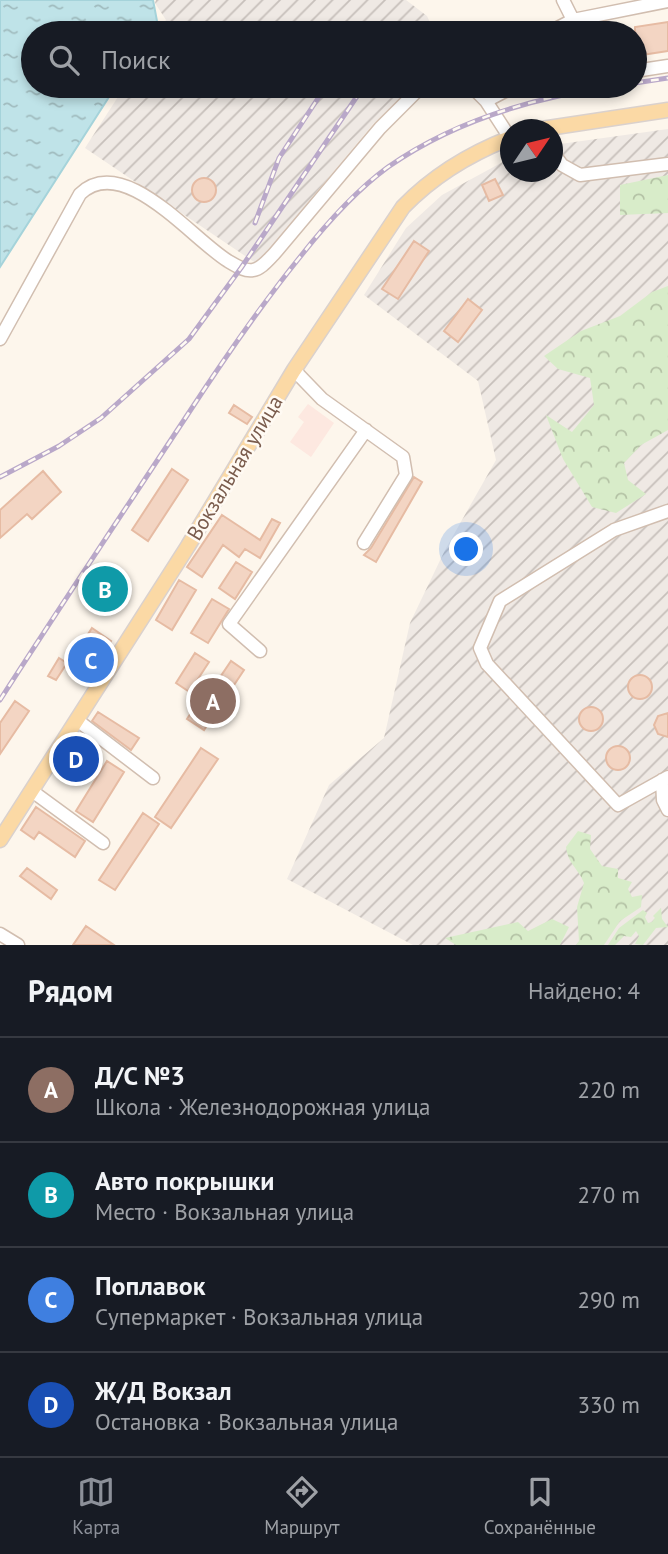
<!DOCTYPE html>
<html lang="ru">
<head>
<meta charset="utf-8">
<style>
	:root { --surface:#171b24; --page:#20242c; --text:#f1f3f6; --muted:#9ea1a6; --line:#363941; --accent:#8c9099 }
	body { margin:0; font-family:"PT Sans",sans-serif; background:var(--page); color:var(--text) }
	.compass { position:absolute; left:500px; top:119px; width:63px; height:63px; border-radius:50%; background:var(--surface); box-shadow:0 4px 10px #0003; rotate:55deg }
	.you { position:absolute; left:467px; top:550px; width:24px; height:24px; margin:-18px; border:5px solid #fff; border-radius:50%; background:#1a73e8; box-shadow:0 0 0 10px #1a73e833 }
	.badge { display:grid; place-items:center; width:46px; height:46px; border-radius:50%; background:var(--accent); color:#fff; font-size:23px; font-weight:700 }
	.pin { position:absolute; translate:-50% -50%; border:4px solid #fff; box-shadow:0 2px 7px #0006 }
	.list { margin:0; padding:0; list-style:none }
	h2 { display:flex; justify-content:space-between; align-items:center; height:91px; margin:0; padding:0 28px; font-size:30px }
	h2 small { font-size:23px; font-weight:400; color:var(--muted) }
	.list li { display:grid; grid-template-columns:46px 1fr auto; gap:21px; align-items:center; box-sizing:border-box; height:105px; padding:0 28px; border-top:2px solid var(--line) }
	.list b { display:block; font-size:26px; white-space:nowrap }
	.list p { margin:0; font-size:23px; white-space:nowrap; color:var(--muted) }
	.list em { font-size:23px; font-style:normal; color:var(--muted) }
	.icon { flex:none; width:38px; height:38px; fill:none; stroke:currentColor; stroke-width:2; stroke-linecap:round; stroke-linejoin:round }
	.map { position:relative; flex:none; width:668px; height:945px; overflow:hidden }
	.search { position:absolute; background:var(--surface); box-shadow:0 4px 10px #0003; left:21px; right:21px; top:21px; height:77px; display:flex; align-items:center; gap:18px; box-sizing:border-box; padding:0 24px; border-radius:38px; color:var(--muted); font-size:26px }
	.sheet { height:511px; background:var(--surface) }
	nav { display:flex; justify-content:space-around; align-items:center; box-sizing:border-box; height:98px; border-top:2px solid var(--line); background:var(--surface); font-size:19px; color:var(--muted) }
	nav a { display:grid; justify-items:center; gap:4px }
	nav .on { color:var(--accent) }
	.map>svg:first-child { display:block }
	.commercial { fill:#fde8e0 }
	.industrial { fill:url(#industrial-furrows) }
	.forest { fill:url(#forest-crowns) }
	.water { fill:url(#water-ripples); stroke:#a5d3da; stroke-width:2 }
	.building { fill:#f3d5c3; stroke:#e6bba3; stroke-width:2 }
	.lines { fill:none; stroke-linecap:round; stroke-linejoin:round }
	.minor-casing { stroke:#d1beb0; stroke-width:15 }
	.major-casing { stroke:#dad1cd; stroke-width:17 }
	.minor { stroke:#fff; stroke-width:12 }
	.major { stroke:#fbd9a5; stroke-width:14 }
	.rail-casing { stroke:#b9a8c9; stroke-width:5 }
	.rail { stroke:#fffaf3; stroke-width:2.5; stroke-dasharray:8; stroke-linecap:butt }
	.labels { text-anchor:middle; stroke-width:5; stroke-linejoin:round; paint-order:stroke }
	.street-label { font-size:21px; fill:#7a5c4d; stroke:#fffaf3 }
</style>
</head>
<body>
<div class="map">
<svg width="668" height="945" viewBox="0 0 668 945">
	<defs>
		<pattern id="industrial-furrows" width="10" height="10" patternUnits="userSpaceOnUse" patternTransform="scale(1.75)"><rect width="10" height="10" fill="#efe9e4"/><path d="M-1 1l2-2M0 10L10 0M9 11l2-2" fill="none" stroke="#c7c0bb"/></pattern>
		<pattern id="forest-crowns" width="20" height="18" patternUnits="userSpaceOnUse" patternTransform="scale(1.75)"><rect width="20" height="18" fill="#d8ecc9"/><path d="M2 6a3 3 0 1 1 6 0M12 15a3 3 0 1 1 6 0" fill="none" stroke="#b4c2a5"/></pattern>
		<pattern id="water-ripples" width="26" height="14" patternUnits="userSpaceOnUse" patternTransform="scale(1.75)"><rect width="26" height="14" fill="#bfe3e8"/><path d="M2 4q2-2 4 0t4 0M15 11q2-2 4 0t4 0" fill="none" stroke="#a0bbbe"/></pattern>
	</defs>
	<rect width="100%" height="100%" fill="#fdf6ec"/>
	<path class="commercial" d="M308,404L334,423L311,457L290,442L304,422L298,417Z"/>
	<path class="industrial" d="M156,0H406L427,16L435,33H157L166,20L155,3Z
		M125,86H415L405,99L374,123L299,213L260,266L85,148Z
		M668,129V945H413L287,879L329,785L384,738L410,623L445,550L496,460L478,381L364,295L406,228L442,195L510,158V172H552L553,145Z"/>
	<path class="forest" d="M668,175V213L620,215V185Z
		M668,286V430L641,445L624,463L628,480L646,494L616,513L592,507L563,459L546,415L572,432L594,405L590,378L558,369L544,356L581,331L620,316L652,292Z
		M578,831L591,835L590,849L602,866L618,869V878L632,882L628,889L632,897L642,895L641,907L620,921L604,945H576L579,941L577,907L584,883C578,868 568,864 566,847Z
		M661,908L662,919L668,927L656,928L643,945L635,944L639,936L636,931L631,937L624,936L615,945H608L619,928L643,910L647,913L645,917L648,923L652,922L655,918L653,916Z
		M552,919L569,927L560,945H456L445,938L518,922L528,931Z"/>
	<path class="water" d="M0,0H153L157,21L149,33H33V86H116L0,267Z"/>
	<path class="building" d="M668,22V51L635,56V27Z
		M192 190a12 12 0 1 1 24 0a12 12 0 1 1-24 0Z
		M495,179L503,195L489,201L482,185Z
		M414,241L429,251L398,299L382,289Z
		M468,299L482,310L458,342L444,331Z
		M234,405L252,417L247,424L229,413Z
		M172,469L188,480L148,541L132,530Z
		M43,471L61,492L32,519L27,514L0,538V510Z
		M414,477L422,482L376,562L364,555L371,548Z
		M222,515L260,540L272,519L280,523L260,558L245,549L239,557L223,545L202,577L187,567Z
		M236,562L252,572L235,599L219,588Z
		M109,566L124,577L100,612L85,601Z
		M179,580L196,590L172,630L156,620Z
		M212,599L229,609L208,643L191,633Z
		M92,628L111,641L91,672L72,659Z
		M195,653L209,662L196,682L210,692L231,661L244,670L204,730L187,719L200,699L176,683Z
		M59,658L67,663L56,680L48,676Z
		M628 687a12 12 0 1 1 24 0a12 12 0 1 1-24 0Z
		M15,701L29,711L0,754V723Z
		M579 719a12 12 0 1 1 24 0a12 12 0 1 1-24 0Z
		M98,712L139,738L131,750L92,721Z
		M668,713V737L658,734L654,725L658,716Z
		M86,738L98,747L90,759L77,751Z
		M606 758a12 12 0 1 1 24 0a12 12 0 1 1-24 0Z
		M201,748L218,759L171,828L155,817Z
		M107,761L124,772L93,822L76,811Z
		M36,807L85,841L75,857L39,832L34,839L21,830Z
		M143,813L159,824L115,890L99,880Z
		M27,868L57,890L51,899L20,876Z
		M86,926L114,945H73Z"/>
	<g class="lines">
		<g class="minor-casing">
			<path id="minor" d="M563,0L573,20
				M548,33L573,20L668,1
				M635,71L668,66
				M482,86L477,92L486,101L510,138
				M486,101L505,91L538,86
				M552,151L562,165L580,175L668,164
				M0,339L80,194C123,152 192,239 228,261C235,265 245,272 253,270C261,269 268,260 274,254L380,128L422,86
				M294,370L322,399L403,457L406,475L364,543
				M668,511L614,530L500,601L480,648L487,664L618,805L668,777
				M260,651L229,624L366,430
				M77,720L153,778
				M662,780L663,800L668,810
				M32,791L103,843
				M0,934L18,945"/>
		</g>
		<g class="major-casing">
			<path id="major" d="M535,130L668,110
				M0,840L188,546L294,370L403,207C434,175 469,154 510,138"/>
		</g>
		<use href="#minor" class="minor"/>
		<use href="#major" class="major"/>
		<g class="rail-casing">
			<path id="rail" d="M635,83L668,78
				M255,223L279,158L326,86
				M0,477L59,446L101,418L189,339L241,268L364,86
				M0,700C61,605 124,511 186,417C222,362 258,309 300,257C326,224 354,192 388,167C455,120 535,97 615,86"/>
		</g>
		<use href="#rail" class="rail"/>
	</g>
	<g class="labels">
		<g class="street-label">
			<text transform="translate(235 468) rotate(-59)" y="7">Вокзальная улица</text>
		</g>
	</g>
</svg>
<svg class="compass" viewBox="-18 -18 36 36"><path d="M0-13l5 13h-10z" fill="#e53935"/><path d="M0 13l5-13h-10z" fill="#9ea1a6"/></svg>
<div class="you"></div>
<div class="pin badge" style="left:213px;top:701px;background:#8d6e63">A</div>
<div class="pin badge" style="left:105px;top:589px;background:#0f9aa8">B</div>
<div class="pin badge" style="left:91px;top:660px;background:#3f7fe0">C</div>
<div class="pin badge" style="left:76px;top:759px;background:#1a4fb4">D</div>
<div class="search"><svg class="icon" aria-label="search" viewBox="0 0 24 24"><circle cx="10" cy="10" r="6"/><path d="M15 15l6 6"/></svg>Поиск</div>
</div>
<section class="sheet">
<h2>Рядом<small>Найдено: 4</small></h2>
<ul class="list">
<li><span class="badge" style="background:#8d6e63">A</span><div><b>Д/С №3</b><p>Школа · Железнодорожная улица</p></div><em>220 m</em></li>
<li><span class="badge" style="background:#0f9aa8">B</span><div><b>Авто покрышки</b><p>Место · Вокзальная улица</p></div><em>270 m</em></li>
<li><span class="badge" style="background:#3f7fe0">C</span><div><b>Поплавок</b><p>Супермаркет · Вокзальная улица</p></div><em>290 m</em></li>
<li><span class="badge" style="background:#1a4fb4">D</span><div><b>Ж/Д Вокзал</b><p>Остановка · Вокзальная улица</p></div><em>330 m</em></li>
</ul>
</section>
<nav>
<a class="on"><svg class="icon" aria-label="map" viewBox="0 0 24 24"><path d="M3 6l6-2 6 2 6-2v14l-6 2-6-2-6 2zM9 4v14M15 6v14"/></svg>Карта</a>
<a><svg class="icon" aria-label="directions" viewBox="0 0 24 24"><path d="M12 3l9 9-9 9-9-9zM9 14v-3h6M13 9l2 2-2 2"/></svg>Маршрут</a>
<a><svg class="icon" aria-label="saved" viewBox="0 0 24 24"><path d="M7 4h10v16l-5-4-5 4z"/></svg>Сохранённые</a>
</nav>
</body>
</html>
